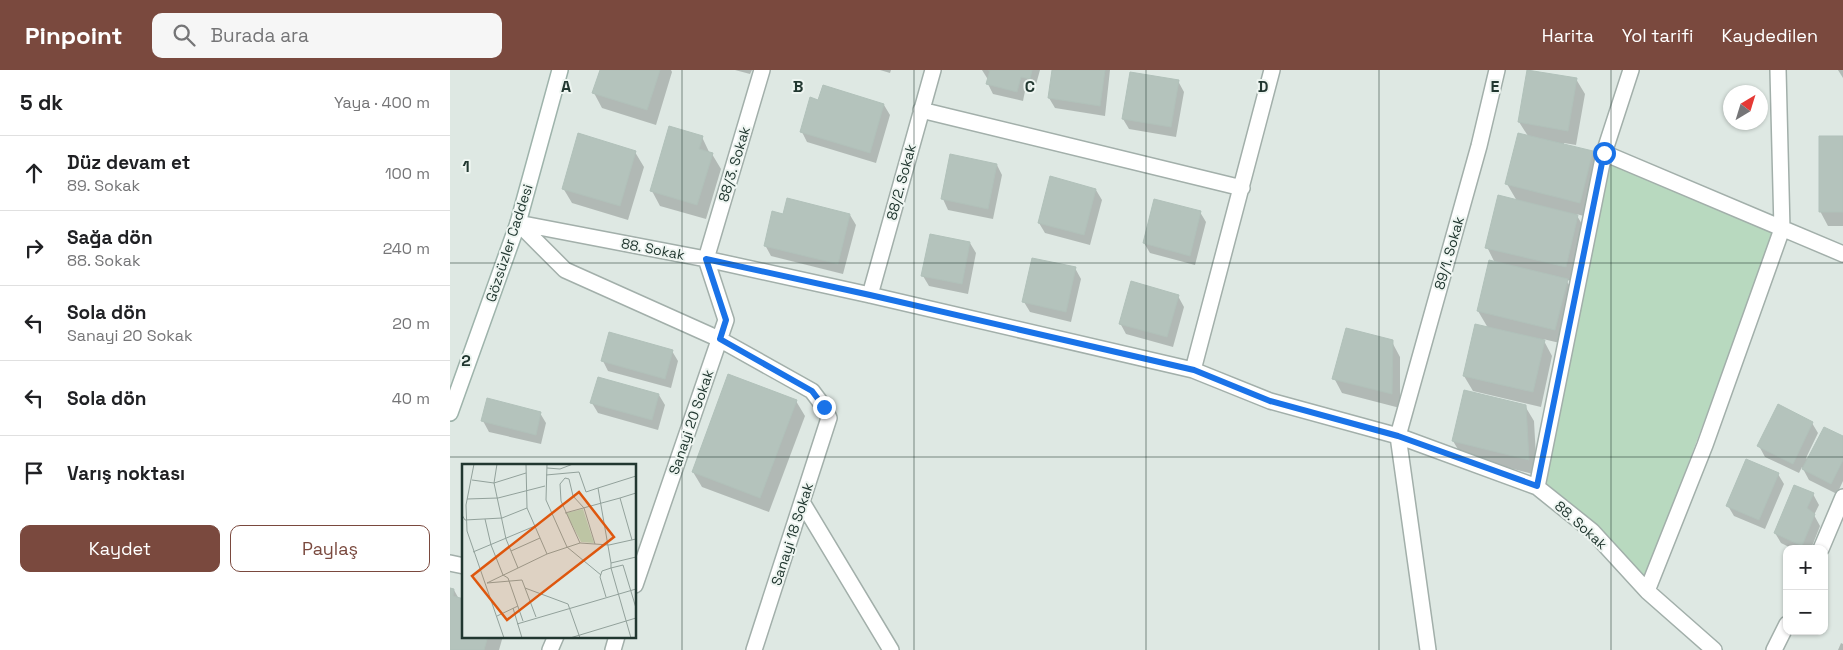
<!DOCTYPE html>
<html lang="tr">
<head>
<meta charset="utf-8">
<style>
	:root { --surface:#fff; --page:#f6f6f6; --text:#202124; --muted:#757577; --line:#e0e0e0; --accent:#7a493e }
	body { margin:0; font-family:"Space Grotesk",sans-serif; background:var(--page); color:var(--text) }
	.controls { position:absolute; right:15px; bottom:15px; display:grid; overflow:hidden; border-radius:10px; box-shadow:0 1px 4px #0004 }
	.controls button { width:45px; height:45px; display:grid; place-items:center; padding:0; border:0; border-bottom:1px solid var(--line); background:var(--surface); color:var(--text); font:25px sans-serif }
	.compass { position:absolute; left:1273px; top:15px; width:45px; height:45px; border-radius:50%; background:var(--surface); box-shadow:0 1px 4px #0004; rotate:38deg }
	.stop { position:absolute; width:15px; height:15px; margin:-11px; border:4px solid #1a73e8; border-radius:50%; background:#fff }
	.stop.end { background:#1a73e8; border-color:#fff; box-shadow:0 1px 5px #0008 }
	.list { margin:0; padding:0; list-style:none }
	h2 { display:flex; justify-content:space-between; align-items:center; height:65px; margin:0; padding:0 20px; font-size:21px }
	h2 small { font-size:16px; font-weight:400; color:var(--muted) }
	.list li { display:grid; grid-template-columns:32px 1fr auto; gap:15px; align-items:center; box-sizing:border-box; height:75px; padding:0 20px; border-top:1px solid var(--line) }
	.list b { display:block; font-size:19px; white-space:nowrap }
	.list p { margin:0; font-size:16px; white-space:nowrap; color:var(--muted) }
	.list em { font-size:16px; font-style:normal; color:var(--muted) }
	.actions { display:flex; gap:10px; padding:15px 20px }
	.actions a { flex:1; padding:11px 0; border:1px solid var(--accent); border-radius:10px; text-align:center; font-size:18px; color:var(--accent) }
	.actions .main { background:var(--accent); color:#fff }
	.icon { flex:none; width:28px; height:28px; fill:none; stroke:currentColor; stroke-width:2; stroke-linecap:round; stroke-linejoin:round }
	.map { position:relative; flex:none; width:1393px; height:580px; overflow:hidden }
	header { display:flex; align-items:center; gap:30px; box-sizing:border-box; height:70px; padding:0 25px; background:var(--accent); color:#fff }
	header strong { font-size:24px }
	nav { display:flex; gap:28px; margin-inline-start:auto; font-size:18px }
	.search { width:350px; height:45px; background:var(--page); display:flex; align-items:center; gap:12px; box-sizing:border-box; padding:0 18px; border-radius:10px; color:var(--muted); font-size:19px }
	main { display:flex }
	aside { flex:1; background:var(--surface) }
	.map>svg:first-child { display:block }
	.green { fill:#b8d9bf }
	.shadow { fill:#0003 }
	.building { fill:#b4c3bc; stroke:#b1c1ba }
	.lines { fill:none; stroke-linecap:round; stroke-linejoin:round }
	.street-casing { stroke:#a2afaa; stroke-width:18 }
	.secondary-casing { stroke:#9eb3ab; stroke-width:18 }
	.street { stroke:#fff; stroke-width:15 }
	.secondary { stroke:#fff; stroke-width:15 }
	.route { stroke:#1a73e8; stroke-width:6 }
	.grid { fill:none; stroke:#213730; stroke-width:1; stroke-opacity:0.55 }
	.labels { text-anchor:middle; stroke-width:4; stroke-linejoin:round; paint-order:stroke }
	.street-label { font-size:14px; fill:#213730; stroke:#eef5f1 }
	.inset-road { fill:none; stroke:#92a19b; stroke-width:1 }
	.view { fill:#de570e; fill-opacity:0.15; stroke:#de570e; stroke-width:2.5 }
	.inset-edge { fill:none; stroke:#213730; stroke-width:2.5 }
	.grid-label { font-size:16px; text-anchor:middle; font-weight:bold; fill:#213730; stroke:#eef5f1; stroke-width:4; stroke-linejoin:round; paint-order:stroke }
</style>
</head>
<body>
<header>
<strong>Pinpoint</strong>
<div class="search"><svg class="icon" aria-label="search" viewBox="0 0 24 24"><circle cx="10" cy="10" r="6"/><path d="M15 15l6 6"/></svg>Burada ara</div>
<nav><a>Harita</a><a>Yol tarifi</a><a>Kaydedilen</a></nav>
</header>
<main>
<aside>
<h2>5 dk<small>Yaya · 400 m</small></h2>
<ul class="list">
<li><svg class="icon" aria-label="ahead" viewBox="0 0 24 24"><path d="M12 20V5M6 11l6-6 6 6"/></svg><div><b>Düz devam et</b><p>89. Sokak</p></div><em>100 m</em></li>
<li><svg class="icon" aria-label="right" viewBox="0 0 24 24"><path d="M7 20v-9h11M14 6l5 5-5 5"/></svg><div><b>Sağa dön</b><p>88. Sokak</p></div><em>240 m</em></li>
<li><svg class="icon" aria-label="left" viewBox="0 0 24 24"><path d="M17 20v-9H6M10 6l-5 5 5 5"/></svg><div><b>Sola dön</b><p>Sanayi 20 Sokak</p></div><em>20 m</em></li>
<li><svg class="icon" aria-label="left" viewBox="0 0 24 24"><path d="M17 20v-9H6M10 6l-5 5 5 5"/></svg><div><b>Sola dön</b></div><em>40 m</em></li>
<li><svg class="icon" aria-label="arrive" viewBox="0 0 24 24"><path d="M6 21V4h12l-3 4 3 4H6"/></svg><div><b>Varış noktası</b></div></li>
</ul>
<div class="actions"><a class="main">Kaydet</a><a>Paylaş</a></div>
</aside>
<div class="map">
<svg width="1393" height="580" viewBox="0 0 1393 580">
	<rect width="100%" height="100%" fill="#dee8e3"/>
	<path class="green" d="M1158,91L1326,161L1195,508L1148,457L1095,412Z"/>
	<path class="shadow" d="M151,0H221L222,2L206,55L152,38L144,23Z
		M285,0H302L300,4Z
		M430,0H441L440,3Z
		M532,0H590L585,18L576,16L573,31L543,24L538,14L539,9L537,8Z
		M603,0H660L655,46L605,38L599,28Z
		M1388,0H1393V8Z
		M1126,9L1135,24L1126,75L1114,73V75L1142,82L1151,97L1138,147L1126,144L1136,161L1124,211L1116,210L1125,225L1114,274L1093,269L1102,286L1091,337L1023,321L1014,306L1038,258L1028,241L1045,193L1037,177L1067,131L1057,114L1078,66L1069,52Z
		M728,11L734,22L726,67L679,59L673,49Z
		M369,31L434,35L440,45L426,93L357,72L352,62Z
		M252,67L260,84H262L271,99L256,149L210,136L202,121Z
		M1393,67V156H1378L1370,141Z
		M185,82L194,97L178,150L122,133L113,118Z
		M547,95L552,105L543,149L498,140L493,129Z
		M646,120L652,130L640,175L595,163L589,153Z
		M750,142L756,152L745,195L700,183L694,173Z
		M400,145L406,155L393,204L321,186L315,175L334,146Z
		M520,173L526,183L518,224L479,216L473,206Z
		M625,198L631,209L621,252L580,242L574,232Z
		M728,226L734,237L723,277L676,264L670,253Z
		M942,272L950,287V338L892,323L884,308Z
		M222,281L228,291L221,318L158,301L153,291Z
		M209,325L215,335L208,360L148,343L142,333Z
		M346,331L355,346L319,442L252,417L243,402Z
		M1075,336L1084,351L1087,405L1012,386L1003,371Z
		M90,343L96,353L91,374L39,362L33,351Z
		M1362,353L1368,363L1356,388L1358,389L1393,368V411L1387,424L1359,410L1352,397L1349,403L1315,387L1309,376Z
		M1328,404L1334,414L1315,459L1284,446L1278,436Z
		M1363,424L1369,435L1364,445L1370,456L1361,479H1343L1331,473L1325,463Z
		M0,519L4,520L9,529L14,566H53L49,580H0Z
		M1391,573L1393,574V580H1388Z"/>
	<path class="building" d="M150,0H210L197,40L142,23Z
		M538,0H582L580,9L571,7L567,22L536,14L540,0Z
		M602,0H655L650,36L598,28Z
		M1077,0L1127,8L1118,61L1068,52Z
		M680,2L729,10L721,57L672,49Z
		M373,15L434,34L420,83L350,62L360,27L368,30Z
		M219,56L253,66L249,79L263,83L247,135L200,121Z
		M128,63L186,81L170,136L112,119Z
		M1068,63L1143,81L1130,133L1055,114Z
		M1369,66H1393V142H1369Z
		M500,84L547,94L538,139L491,129Z
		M600,106L646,119L634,165L588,153Z
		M1048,125L1128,145L1116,197L1035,178Z
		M337,128L400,144L388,194L314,176L322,141L333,144Z
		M704,129L751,141L740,186L693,173Z
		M480,164L520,172L512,214L471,206Z
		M582,188L626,197L616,242L572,232Z
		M1039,190L1118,209L1105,260L1027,241Z
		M681,211L729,225L717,267L669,254Z
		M1025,254L1095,270L1083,322L1013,306Z
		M896,258L943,270L942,324L882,309Z
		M159,262L223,280L215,309L151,291Z
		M278,304L347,330L310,428L242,402Z
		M148,307L209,324L202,350L140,333Z
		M1014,320L1076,335L1079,390L1002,371Z
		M37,328L91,342L86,365L31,351Z
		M1328,334L1363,352L1343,394L1307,376Z
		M1374,357L1393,366V390L1381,414L1352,399Z
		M1296,389L1329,403L1309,450L1276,436Z
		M1344,415L1364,423L1357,438L1365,444L1352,476L1324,463Z
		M0,518L4,519L3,526L14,529V566H38L34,580H0Z"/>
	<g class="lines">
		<g class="street-casing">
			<path id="street" d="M471,40L792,118
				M1154,83L1393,184
				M68,153L256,189L420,225L743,300L820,331L948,366L1087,417L1142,461L1197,521L1264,580
				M68,153L115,200L269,269L362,321L374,337L379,348L304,580
				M420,225L483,0
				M743,300L822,0
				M1087,417L1154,83L1181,0
				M352,432L441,580
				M1371,479L1393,427
				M0,493L14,496
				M185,515L276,250L256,189L312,0
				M1197,521L1255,375L1332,159L1328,0
				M100,580L106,566
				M163,580L167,566
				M978,580L948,366L1029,76L1047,0
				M1324,580L1337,554"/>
		</g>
		<g class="secondary-casing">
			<path id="secondary" d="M0,343L68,153L110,0"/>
		</g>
		<use href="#street" class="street"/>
		<use href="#secondary" class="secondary"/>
	</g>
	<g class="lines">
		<path class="route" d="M374,337L362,321L270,269L276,250L256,189L420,225L744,300L820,331L948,366L1087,416L1154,83"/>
	</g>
	<path class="grid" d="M232,0V580M464,0V580M696,0V580M929,0V580M1161,0V580M0,193H1393M0,387H1393"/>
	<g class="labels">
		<g class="street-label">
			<text transform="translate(284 94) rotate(-73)" y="5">88/3. Sokak</text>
			<text transform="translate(451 112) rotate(-75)" y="5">88/2. Sokak</text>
			<text transform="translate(59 173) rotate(-72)" y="5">Gözsüzler Caddesi</text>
			<text transform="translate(203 179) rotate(11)" y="5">88. Sokak</text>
			<text transform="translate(999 183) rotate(-74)" y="5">89/1. Sokak</text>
			<text transform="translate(241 352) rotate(-71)" y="5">Sanayi 20 Sokak</text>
			<text transform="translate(1131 455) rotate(42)" y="5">88. Sokak</text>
			<text transform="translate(342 464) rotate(-72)" y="5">Sanayi 18 Sokak</text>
		</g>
	</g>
	<g transform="translate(12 394)">
		<rect width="174" height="174" fill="#dee8e3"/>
		<path d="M121,45L132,79L119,78L104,49Z" fill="#b8d9bf"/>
		<path class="inset-road" d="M12,0L4,41L5,67L42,174M35,0L32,19L44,75L56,104M64,0L65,44L85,90M85,0L84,36L105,83L139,111M85,4L98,5L111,0M84,11L117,8L124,28L136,24M10,16L32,19L64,9M5,35L36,34L83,22M103,49L158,34M0,51L3,56L40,54L65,44M23,55L29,81L41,111L46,114L61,157M170,76L158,34L174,29M118,79L99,37L98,20L103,14L107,15L111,32L122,44L133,80M49,87L78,74M11,88L73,62M149,99L174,93M25,119L85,90L118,79L147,81L174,75M25,119L60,116L74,153M63,124L106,140L118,174M144,133L138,113L140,107L149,104V99L136,24L174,12M51,144L60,174M35,152L56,142M55,160L174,125M108,174L174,154M169,174L149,104L161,101L174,144"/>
		<path class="view" d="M117,28L152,73L45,156L10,112Z"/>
		<rect width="174" height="174" class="inset-edge"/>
	</g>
	<g class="grid-label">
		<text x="116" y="22">A</text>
		<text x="348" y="22">B</text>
		<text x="580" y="22">C</text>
		<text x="813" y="22">D</text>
		<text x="1045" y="22">E</text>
		<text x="16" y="102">1</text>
		<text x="16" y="296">2</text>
	</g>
</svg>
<div class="controls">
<button>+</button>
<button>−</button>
</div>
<svg class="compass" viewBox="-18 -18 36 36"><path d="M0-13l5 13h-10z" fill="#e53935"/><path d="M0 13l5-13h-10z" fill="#757577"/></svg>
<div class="stop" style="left:1154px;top:83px"></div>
<div class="stop end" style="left:374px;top:337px"></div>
</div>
</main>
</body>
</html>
